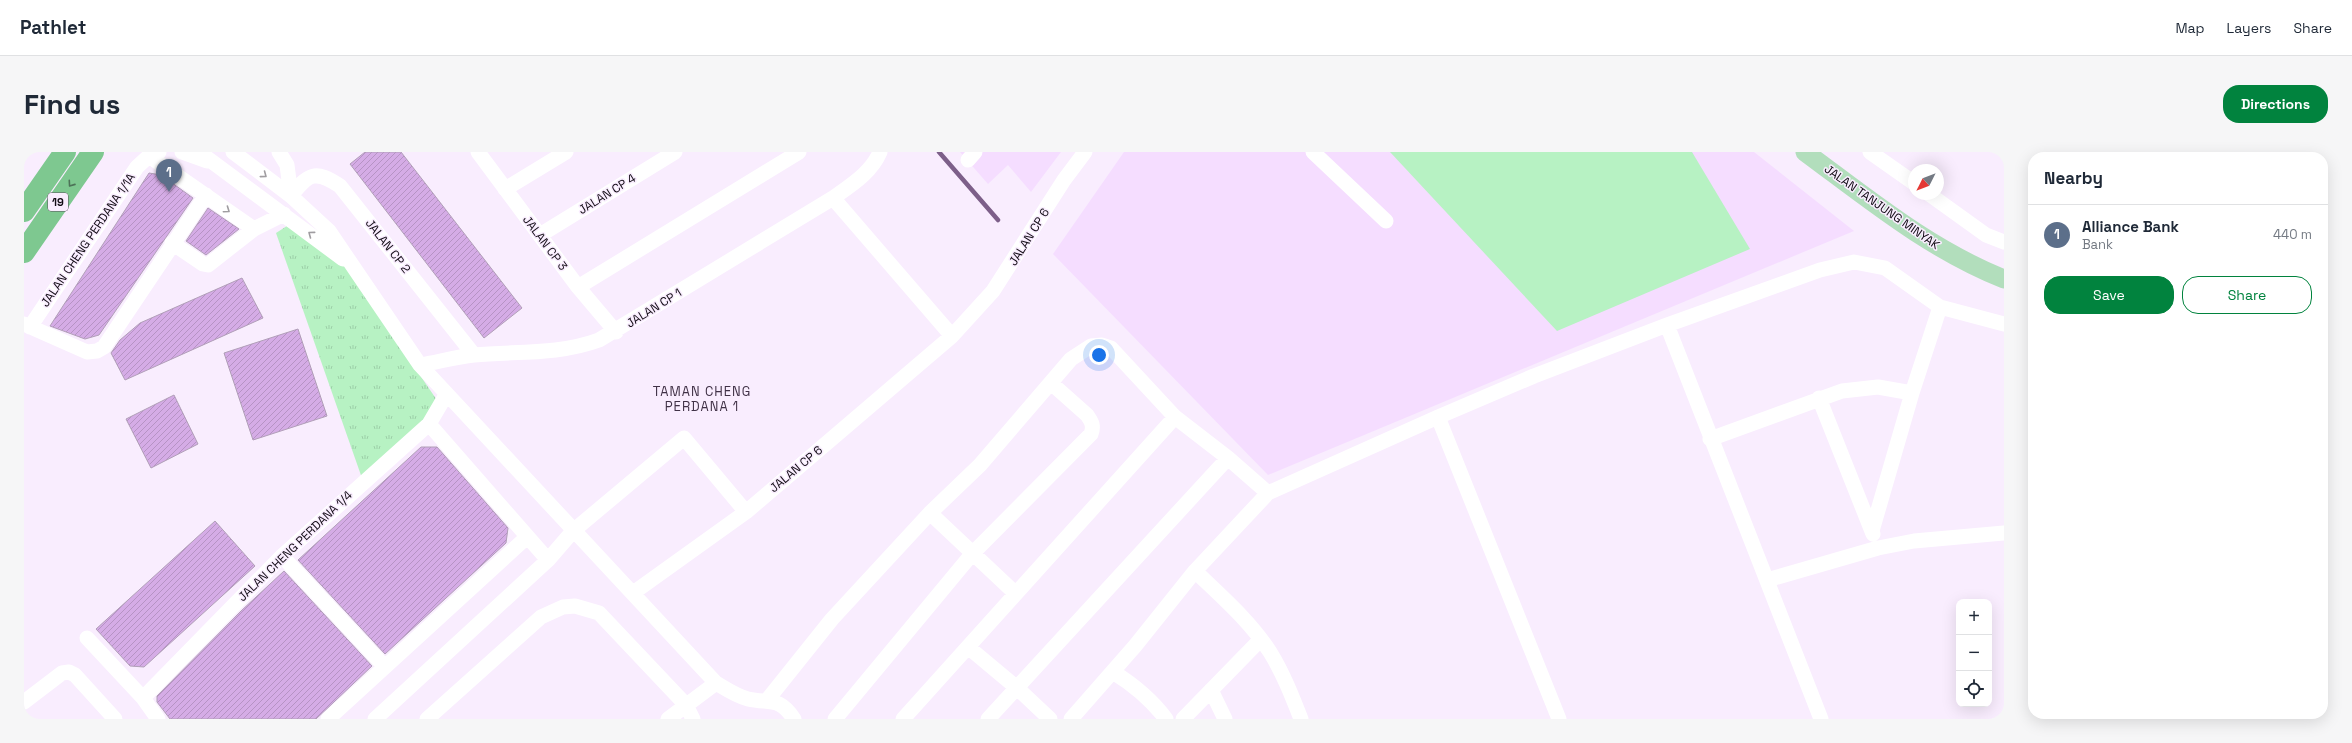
<!DOCTYPE html>
<html lang="en">
<head>
<meta charset="utf-8">
<style>
	:root { --surface:#fff; --page:#f6f6f7; --text:#1f2937; --muted:#747a83; --line:#e0e1e3; --accent:#01833e }
	body { margin:0; font-family:"Space Grotesk",sans-serif; background:var(--page); color:var(--text) }
	.controls { position:absolute; right:12px; bottom:12px; display:grid; overflow:hidden; border-radius:8px; box-shadow:0 4px 16px #0002 }
	.controls button { width:36px; height:36px; display:grid; place-items:center; padding:0; border:0; border-bottom:1px solid var(--line); background:var(--surface); color:var(--text); font:20px sans-serif }
	.compass { position:absolute; left:1884px; top:12px; width:36px; height:36px; border-radius:50%; background:var(--surface); box-shadow:0 4px 16px #0002; rotate:228deg }
	.you { position:absolute; left:1075px; top:203px; width:14px; height:14px; margin:-10px; border:3px solid #fff; border-radius:50%; background:#1a73e8; box-shadow:0 0 0 6px #1a73e833 }
	.badge { display:grid; place-items:center; width:26px; height:26px; border-radius:50%; background:var(--accent); color:#fff; font-size:13px; font-weight:700 }
	.pin { position:absolute; translate:-50% -33px; filter:drop-shadow(0 1px 2px #0008) }
	.pin::after { content:''; position:absolute; top:21px; width:14px; height:12px; background:inherit; clip-path:polygon(0 0,100% 0,50% 100%) }
	.list { margin:0; padding:0; list-style:none }
	h2 { display:flex; justify-content:space-between; align-items:center; height:52px; margin:0; padding:0 16px; font-size:17px }
	h2 small { font-size:13px; font-weight:400; color:var(--muted) }
	.list li { display:grid; grid-template-columns:26px 1fr auto; gap:12px; align-items:center; box-sizing:border-box; height:60px; padding:0 16px; border-top:1px solid var(--line) }
	.list b { display:block; font-size:15px; white-space:nowrap }
	.list p { margin:0; font-size:13px; white-space:nowrap; color:var(--muted) }
	.list em { font-size:13px; font-style:normal; color:var(--muted) }
	.actions { display:flex; gap:8px; padding:12px 16px }
	.actions a { flex:1; padding:9px 0; border:1px solid var(--accent); border-radius:16px; text-align:center; font-size:14px; color:var(--accent) }
	.actions .main { background:var(--accent); color:#fff }
	.icon { flex:none; width:22px; height:22px; fill:none; stroke:currentColor; stroke-width:2; stroke-linecap:round; stroke-linejoin:round }
	.map { position:relative; flex:none; width:1980px; height:567px; overflow:hidden; border-radius:16px }
	header { display:flex; align-items:center; gap:24px; box-sizing:border-box; height:56px; padding:0 20px; background:var(--surface); border-bottom:1px solid var(--line) }
	header strong { font-size:19px }
	nav { display:flex; gap:22px; margin-inline-start:auto; font-size:14px }
	.intro { display:flex; align-items:center; justify-content:space-between; box-sizing:border-box; height:96px; padding:0 24px }
	h1 { margin:0; font-size:28px }
	.button { padding:10px 18px; border-radius:16px; background:var(--accent); color:#fff; font-size:14px; font-weight:700 }
	main { display:flex; gap:24px; padding:0 24px }
	aside { flex:1; background:var(--surface); border-radius:16px; box-shadow:0 4px 16px #0002 }
	.map>svg:first-child { display:block }
	.built { fill:#f5ddff }
	.grass { fill:url(#grass-tufts) }
	.pitch { fill:#b7f2c3 }
	.lines { fill:none; stroke-linecap:round; stroke-linejoin:round }
	.stream { stroke:#7d5f89; stroke-width:4.5 }
	.building { fill:url(#building-hatch); stroke:#b19fb8 }
	.minor { stroke:#fff; stroke-width:15 }
	.major { stroke:#b2debc; stroke-width:19 }
	.highway { stroke:#7ec890; stroke-width:22 }
	.oneway { stroke:#a09da1 }
	.oneway2 { stroke:#4d7358 }
	.labels { text-anchor:middle; stroke-width:3; stroke-linejoin:round; paint-order:stroke }
	.shield { fill:#f9edfe; stroke:#574f5a; stroke-width:1 }
	.shield-label { font-size:11px; font-weight:bold; fill:#110b14 }
	.street-label { font-size:12px; fill:#110b14; stroke:#f9edfe }
	.neighbourhood-label { font-size:13px; letter-spacing:1px; fill:#403146; stroke:#f9edfe }
</style>
</head>
<body>
<header>
<strong>Pathlet</strong>
<nav><a>Map</a><a>Layers</a><a>Share</a></nav>
</header>
<div class="intro"><h1>Find us</h1><a class="button">Directions</a></div>
<main>
<div class="map">
<svg width="1980" height="567" viewBox="0 0 1980 567">
	<defs>
		<pattern id="grass-tufts" width="24" height="20" patternUnits="userSpaceOnUse"><rect width="24" height="20" fill="#b7f2c3"/><path d="M3 7l-1-3M5 7V3M7 7l1-3M15 17l-1-3M17 17v-4M19 17l1-3" fill="none" stroke="#9ccea7"/></pattern>
		<pattern id="building-hatch" width="6" height="6" patternUnits="userSpaceOnUse"><rect width="6" height="6" fill="#d5ace6"/><path d="M-1 1l2-2M0 6l6-6M5 7l2-2" fill="none" stroke="#b693c4"/></pattern>
	</defs>
	<rect width="100%" height="100%" fill="#f9edfe"/>
	<path class="built" d="M936,0H1037L1007,40L984,13L964,32Z
		M1100,0H1730L1830,79L1244,323L1029,102Z"/>
	<path class="grass" d="M266,72L317,107L419,257L339,329L252,81Z"/>
	<path class="pitch" d="M1366,0H1668L1726,97L1533,179Z"/>
	<g class="lines">
		<path class="stream" d="M915,0L974,68"/>
	</g>
	<path class="building" d="M341,0H377L498,156L460,186L326,12Z
		M125,21L137,23L169,46L75,183L61,187L26,174Z
		M184,56L215,77L182,103L162,89Z
		M218,126L239,166L101,228L87,201L96,188L116,171Z
		M274,177L303,264L229,288L200,201Z
		M150,243L174,292L127,316L102,267Z
		M397,295H413L484,376L482,391L361,502L274,408Z
		M191,369L231,414L120,515L106,514L72,477Z
		M260,419L348,514L292,567H146L133,550V544L217,459Z"/>
	<g class="lines">
		<path class="minor" d="M158,0L183,9
			M175,0L319,107
			M209,0L267,44L305,79L396,213L692,531C702,537 712,544 724,547C746,552 755,544 770,567
			M255,0L263,13L267,44
			M454,0L554,135L592,180
			M1289,0L1362,69
			M1846,0L1890,31
			M125,4L230,77
			M944,8L951,0
			M481,37L542,0
			M1905,42L1962,83L1980,90
			M267,44C284,22 291,17 316,34L450,203
			M809,46L928,184
			M516,83L651,0
			M148,91L179,112L184,113L230,77L260,62
			M554,135L775,0
			M0,172L63,200L73,199L80,195L182,43
			M1643,173L1797,567
			M6,175L113,15L125,4L135,0
			M396,213C414,210 432,205 450,203C493,199 534,203 575,188L809,46C827,33 847,21 856,0
			M1795,246L1849,382
			M1414,265L1535,567
			M405,272L524,408
			M1686,287L1818,239L1854,235L1888,241
			M906,361L991,441
			M1848,379L1888,241L1916,155
			M258,404L361,515
			M1171,419C1198,445 1226,469 1246,500C1259,521 1268,544 1277,567
			M1743,428L1854,396L1890,389L1980,381
			M609,441L722,360L928,184L969,139L1040,28L1061,0
			M63,486L119,546L134,567
			M944,495L993,536L1026,567
			M1089,520C1110,533 1127,547 1142,567
			M1187,538L1201,567
			M119,546L258,404L405,272L422,243
			M744,547L808,467L906,361L956,313L1047,207L1067,194L1078,193L1087,196L1151,265L1204,306L1244,341
			M0,550L38,521L45,520L51,523L91,567
			M304,567L503,385
			M351,567L524,408L549,379L660,286L722,360
			M403,567L517,465L539,455L551,454L575,461L662,553L669,567
			M644,567L692,531
			M811,567L948,402L1067,282C1070,274 1068,270 1063,263L1027,231
			M879,567L1151,265
			M964,567L1204,306
			M1047,567L1111,494L1171,419L1244,341L1414,265L1510,224L1643,173L1796,118L1830,110L1861,116L1916,155L1980,172
			M1159,567L1237,487"/>
		<path class="major" d="M1781,0C1846,48 1905,97 1980,127"/>
		<path class="highway" d="M0,59L41,0
			M0,100L69,0"/>
	</g>
	<defs><path id="oneway-chevron" d="M-2-3.5L2.5 0L-2 3.5" fill="none" stroke-width="1.6" stroke-linecap="round" stroke-linejoin="round"/></defs>
	<g class="oneway">
		<use href="#oneway-chevron" transform="translate(240 23) rotate(37)"/>
		<use href="#oneway-chevron" transform="translate(203 58) rotate(35)"/>
		<use href="#oneway-chevron" transform="translate(287 82) rotate(-143)"/>
	</g>
	<use class="oneway2" href="#oneway-chevron" transform="translate(47 32) rotate(125)"/>
	<g class="labels">
		<rect class="shield" x="24" y="41" width="20" height="18" rx="3"/>
		<g class="shield-label">
			<text x="34" y="54">19</text>
		</g>
		<g class="street-label">
			<text transform="translate(583 42) rotate(-32)" y="4">JALAN CP 4</text>
			<text transform="translate(1858 55) rotate(35)" y="4">JALAN TANJUNG MINYAK</text>
			<text transform="translate(1005 85) rotate(-58)" y="4">JALAN CP 6</text>
			<text transform="translate(64 88) rotate(-56)" y="4">JALAN CHENG PERDANA 1/1A</text>
			<text transform="translate(521 91) rotate(53)" y="4">JALAN CP 3</text>
			<text transform="translate(364 94) rotate(52)" y="4">JALAN CP 2</text>
			<text transform="translate(630 156) rotate(-32)" y="4">JALAN CP 1</text>
			<text transform="translate(772 317) rotate(-40)" y="4">JALAN CP 6</text>
			<text transform="translate(271 394) rotate(-44)" y="4">JALAN CHENG PERDANA 1/4</text>
		</g>
		<g class="neighbourhood-label">
			<text x="678" y="244">TAMAN CHENG<tspan x="678" dy="15">PERDANA 1</tspan></text>
		</g>
	</g>
</svg>
<div class="controls">
<button>+</button>
<button>−</button>
<button><svg class="icon" aria-label="locate" viewBox="0 0 24 24"><circle cx="12" cy="12" r="6"/><path d="M12 2v4M12 18v4M2 12h4M18 12h4"/></svg></button>
</div>
<svg class="compass" viewBox="-18 -18 36 36"><path d="M0-13l5 13h-10z" fill="#e53935"/><path d="M0 13l5-13h-10z" fill="#747a83"/></svg>
<div class="you"></div>
<div class="pin badge" style="left:145px;top:40px;background:#5c6f8a">1</div>
</div>
<aside>
<h2>Nearby<small></small></h2>
<ul class="list">
<li><span class="badge" style="background:#5c6f8a">1</span><div><b>Alliance Bank</b><p>Bank</p></div><em>440 m</em></li>
</ul>
<div class="actions"><a class="main">Save</a><a>Share</a></div>
</aside>
</main>
</body>
</html>
